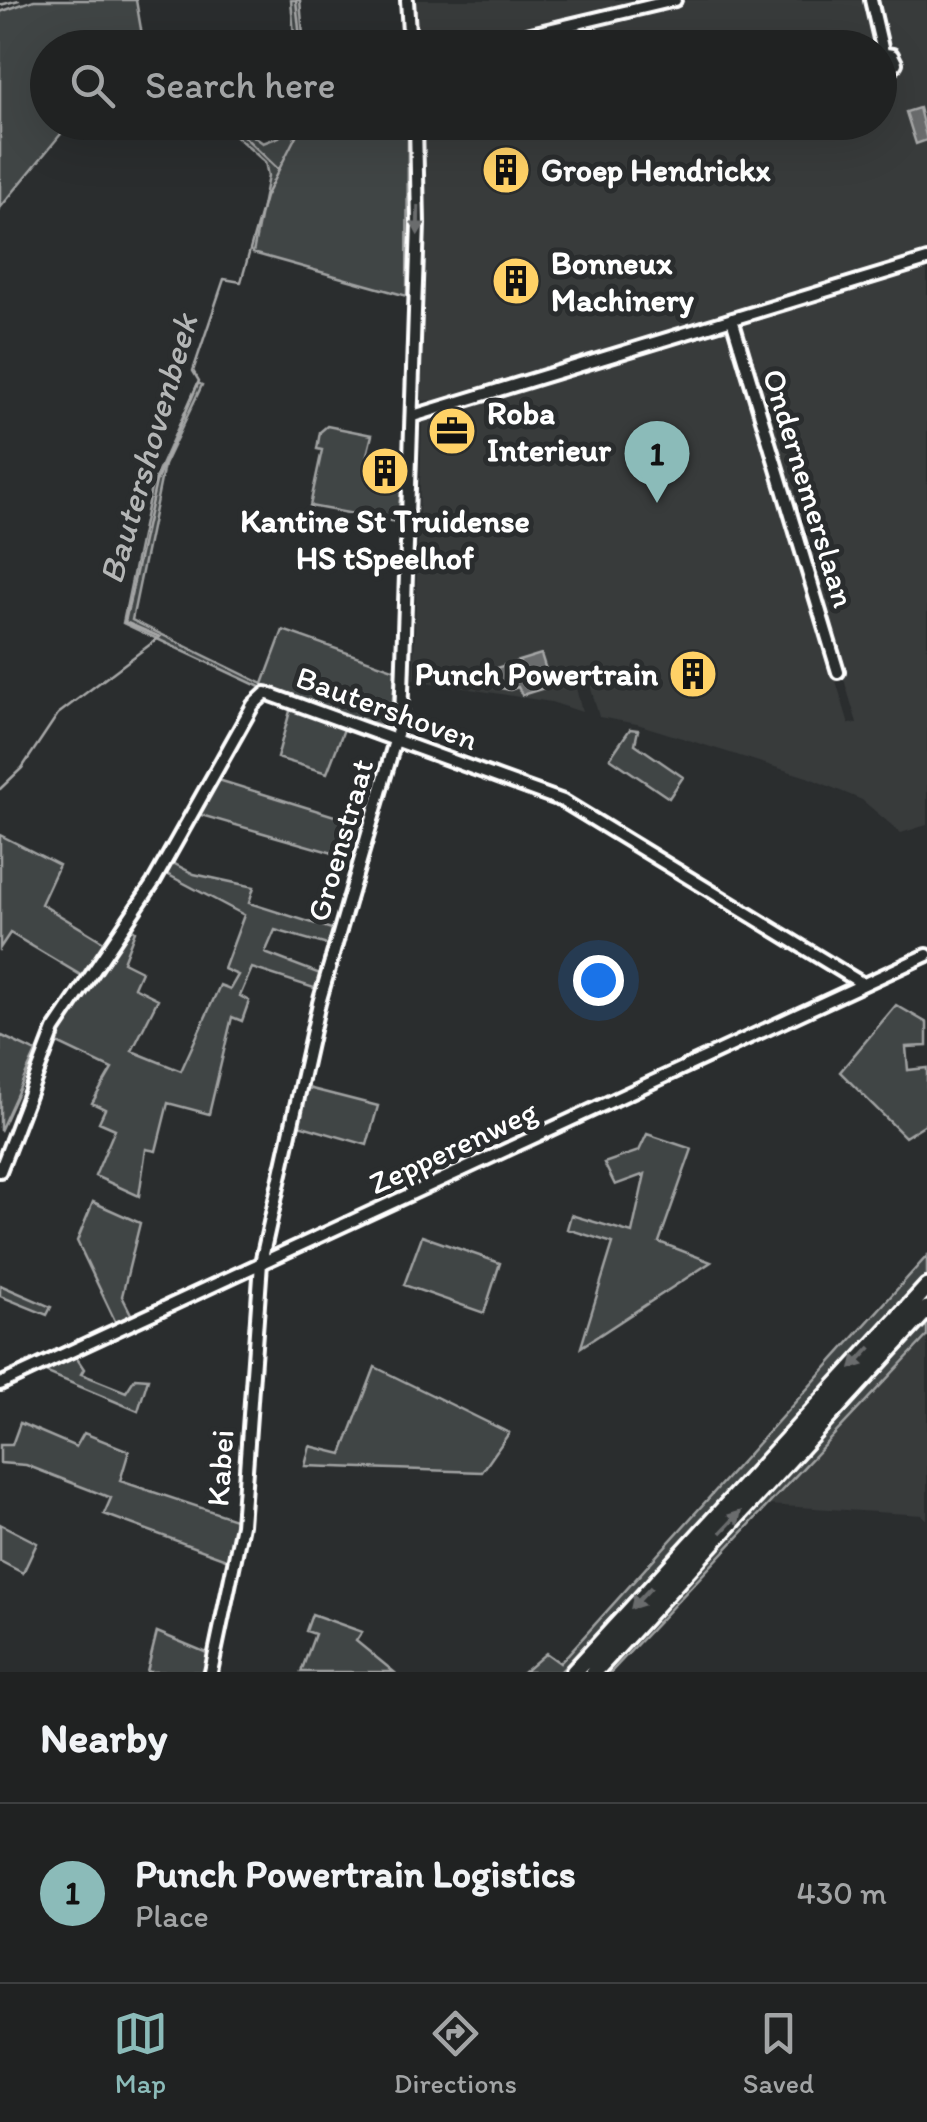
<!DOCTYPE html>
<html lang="en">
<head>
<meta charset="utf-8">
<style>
	:root { --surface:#202222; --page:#282a2a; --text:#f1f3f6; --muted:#a2a4a5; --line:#3d3f40; --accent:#8bbbb9 }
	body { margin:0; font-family:Itim,sans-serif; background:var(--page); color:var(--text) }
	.you { position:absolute; left:598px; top:980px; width:35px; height:35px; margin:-25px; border:8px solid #fff; border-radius:50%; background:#1a73e8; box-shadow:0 0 0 15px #1a73e833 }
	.badge { display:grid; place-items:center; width:65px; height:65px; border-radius:50%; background:var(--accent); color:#111; font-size:32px; font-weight:700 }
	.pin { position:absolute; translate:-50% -82px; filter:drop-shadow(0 2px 5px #0008) }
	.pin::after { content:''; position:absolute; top:52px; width:35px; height:30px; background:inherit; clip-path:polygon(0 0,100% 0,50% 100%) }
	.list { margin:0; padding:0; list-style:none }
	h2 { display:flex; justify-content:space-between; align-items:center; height:130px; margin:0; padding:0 40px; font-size:42px }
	h2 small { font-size:32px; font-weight:400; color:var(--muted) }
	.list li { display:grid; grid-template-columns:65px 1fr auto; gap:30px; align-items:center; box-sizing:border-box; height:180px; padding:0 40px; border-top:2px solid var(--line) }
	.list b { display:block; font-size:38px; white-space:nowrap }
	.list p { margin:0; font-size:32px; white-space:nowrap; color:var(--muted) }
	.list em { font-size:32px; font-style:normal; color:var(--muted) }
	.icon { flex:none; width:55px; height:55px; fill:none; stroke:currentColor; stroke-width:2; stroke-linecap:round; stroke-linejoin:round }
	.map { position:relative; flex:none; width:927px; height:1672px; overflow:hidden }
	.search { position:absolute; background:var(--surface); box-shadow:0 10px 40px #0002; left:30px; right:30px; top:30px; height:110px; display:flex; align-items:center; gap:25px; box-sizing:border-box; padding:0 35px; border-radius:55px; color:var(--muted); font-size:38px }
	.sheet { height:310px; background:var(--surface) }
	nav { display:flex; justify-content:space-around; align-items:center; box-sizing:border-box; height:140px; border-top:2px solid var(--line); background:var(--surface); font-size:28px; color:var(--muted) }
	nav a { display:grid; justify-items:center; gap:5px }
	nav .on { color:var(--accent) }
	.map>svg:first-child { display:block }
	.built { fill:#373a3b }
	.green { fill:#414445; stroke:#a0a2a2; stroke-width:2.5 }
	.water { fill:#6a6c6d; stroke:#a6a7a7; stroke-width:2.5 }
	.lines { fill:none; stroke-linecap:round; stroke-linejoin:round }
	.stream { stroke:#a6a7a7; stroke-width:2.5 }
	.minor-casing { stroke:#fff; stroke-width:18 }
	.highway-casing { stroke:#fff; stroke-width:22 }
	.minor { stroke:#2a2d2e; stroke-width:10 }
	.highway { stroke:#2a2d2e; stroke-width:15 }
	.oneway { fill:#6a6c6d }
	.labels { text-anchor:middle; stroke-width:10; stroke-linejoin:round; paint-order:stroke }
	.poi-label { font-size:32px; font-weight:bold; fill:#fff; stroke:#2a2d2e; text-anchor:start }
	.street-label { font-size:32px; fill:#fff; stroke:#2a2d2e }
	.water-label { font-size:35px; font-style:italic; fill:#b4b6b6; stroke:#2a2d2e }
</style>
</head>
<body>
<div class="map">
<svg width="927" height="1672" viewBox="0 0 927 1672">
	<rect width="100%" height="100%" fill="#2a2d2e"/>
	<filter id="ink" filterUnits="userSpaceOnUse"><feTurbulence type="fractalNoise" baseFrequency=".01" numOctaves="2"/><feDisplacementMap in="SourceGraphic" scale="20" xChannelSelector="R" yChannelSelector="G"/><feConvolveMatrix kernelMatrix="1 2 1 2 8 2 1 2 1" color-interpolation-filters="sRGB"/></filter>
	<g filter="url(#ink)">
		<path class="built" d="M415,0H927V254L439,400L421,401L427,209L424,123L880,122V48L419,47Z
			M927,267V825L901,833L862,800L807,777L637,724L599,717L586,671L573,675L582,712L551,702L413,680L422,421L722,326L732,335L849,724L857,723L739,327L748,318Z
			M927,1336V1520L922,1515L767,1505Z"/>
		<path class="green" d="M34,0H136L142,35L132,47L48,48V122L70,123L0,208V12Z
			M291,0H300L304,47H295Z
			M292,123H340L408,137L407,296L253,253L268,176L265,162L221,123H235L263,143L279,137Z
			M198,383L202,385L164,465L132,620L263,684L283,630L396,670L390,728L262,688L123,623L151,488Z
			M327,426L372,435L367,455L379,456L378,484L402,485L397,522L310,506L322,450L317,449L320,432Z
			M292,704L346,724L327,773L277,758Z
			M630,729L638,730L635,744L683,777L669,798L610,758Z
			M212,778L367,826L357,860L194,813Z
			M0,835L59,865L41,904L107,944L84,977L10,933L0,948Z
			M169,861L194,874L254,887L249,903L335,930L331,946L275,930L265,953L323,975L320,990L252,968L240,996L249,1001L242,1021L232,1017L209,1114L168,1103L156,1151L146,1149L139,1196L95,1176L115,1129L99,1122L105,1109L92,1103L112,1069L53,1041L130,927L135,931L123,962L141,971L134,987L158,999L132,1051L181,1071L220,985L230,989L238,975L224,969L244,915L163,872Z
			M896,1005L927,1023V1046L906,1047L908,1070L927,1068V1123L905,1137L840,1072Z
			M0,1035L36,1052L0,1131Z
			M304,1087L378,1106L367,1145L295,1124Z
			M647,1134L692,1149L659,1242L711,1262L581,1347L613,1243L567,1229L571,1215L632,1233L645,1174L615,1185L604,1163L639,1151Z
			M93,1202L140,1223L122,1296L132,1316L116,1323L77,1241Z
			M422,1236L500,1263L484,1313L404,1285Z
			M927,1256V1276L560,1672H524L546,1653L560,1663Z
			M0,1285L51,1307L47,1315L0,1296Z
			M927,1324V1336L611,1672H604Z
			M76,1357L84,1369L81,1374L126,1392L135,1378L148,1379L138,1411L45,1372Z
			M375,1367L509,1433L482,1472L305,1466L310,1446L342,1454Z
			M20,1423L76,1447L84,1433L129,1451L120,1481L238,1520L234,1562L104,1514L111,1498L26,1465L0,1463V1445H12Z
			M0,1524L37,1543L23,1573L0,1561Z
			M312,1614L362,1632L356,1641L394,1672H301L315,1634L306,1631Z
			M157,1632L212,1655L207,1672H147Z"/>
		<path class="water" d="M919,108L927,140L916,144L906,112Z
			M541,654L551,686L522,695L518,687L510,690L486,685L483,672Z"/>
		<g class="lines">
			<path class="stream" d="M296,0L301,48
				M0,5L19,0
				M229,122L278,169
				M0,789L22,768L58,714L160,637L125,622L156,482L199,381L193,371L224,279L241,282L265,197L303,122"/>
			<g class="minor-casing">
				<path id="minor" d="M407,0L410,48
					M871,0L883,52
					M472,48L675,0
					M880,74H889L896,63L892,55L880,53
					M732,319L838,672
					M413,416L927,260
					M0,1171L54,1030L153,883L253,705L266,693L563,801L863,984
					M0,1384L927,955
					M211,1672L242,1525L261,1263L319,1003L401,720L418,224L416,122"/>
			</g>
			<g class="highway-casing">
				<path id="highway" d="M574,1672L927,1287
					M594,1672L927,1309"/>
			</g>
			<use href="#minor" class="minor"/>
			<use href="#highway" class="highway"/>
		</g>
		<defs><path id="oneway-solid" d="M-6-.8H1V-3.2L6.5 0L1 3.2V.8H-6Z" transform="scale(2.5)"/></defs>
		<g class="oneway">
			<use href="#oneway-solid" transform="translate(418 220) rotate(91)"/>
			<use href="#oneway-solid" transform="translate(861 1358) rotate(133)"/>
			<use href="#oneway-solid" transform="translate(731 1522) rotate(-47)"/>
			<use href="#oneway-solid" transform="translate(641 1598) rotate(133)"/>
		</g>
	</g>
	<defs>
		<g id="building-disc" transform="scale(2.5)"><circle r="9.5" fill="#ffd166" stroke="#2a2d2e"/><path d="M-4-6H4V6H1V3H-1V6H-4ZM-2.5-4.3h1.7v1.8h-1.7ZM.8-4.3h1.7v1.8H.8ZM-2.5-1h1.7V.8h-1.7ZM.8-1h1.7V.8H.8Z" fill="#111"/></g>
		<g id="office-disc" transform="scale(2.5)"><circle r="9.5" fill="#ffd166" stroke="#2a2d2e"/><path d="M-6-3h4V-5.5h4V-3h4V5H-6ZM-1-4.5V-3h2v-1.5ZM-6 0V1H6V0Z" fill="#111"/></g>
	</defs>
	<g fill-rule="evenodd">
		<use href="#building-disc" x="506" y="170"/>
		<use href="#building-disc" x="516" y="281"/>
		<use href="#office-disc" x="452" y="431"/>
		<use href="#building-disc" x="385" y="471"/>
		<use href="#building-disc" x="693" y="674"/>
	</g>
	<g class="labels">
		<g class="poi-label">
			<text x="541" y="181">Groep Hendrickx</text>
			<text x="551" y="274">Bonneux<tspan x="551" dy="37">Machinery</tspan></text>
			<text x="487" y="424">Roba<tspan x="487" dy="37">Interieur</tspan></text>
			<text x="385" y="532" text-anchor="middle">Kantine St Truidense<tspan x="385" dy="37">HS tSpeelhof</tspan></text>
			<text x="658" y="685" text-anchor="end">Punch Powertrain</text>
		</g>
		<g class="street-label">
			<text transform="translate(809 488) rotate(73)" y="11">Ondernemerslaan</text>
			<text transform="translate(387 708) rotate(20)" y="11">Bautershoven</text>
			<text transform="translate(340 840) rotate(-74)" y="11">Groenstraat</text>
			<text transform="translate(453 1147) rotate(-25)" y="11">Zepperenweg</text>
			<text transform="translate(220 1468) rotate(-86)" y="11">Kabei</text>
		</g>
		<g class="water-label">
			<text transform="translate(148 449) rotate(-74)" y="12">Bautershovenbeek</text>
		</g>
	</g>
</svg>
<div class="you"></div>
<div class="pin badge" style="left:657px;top:503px">1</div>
<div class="search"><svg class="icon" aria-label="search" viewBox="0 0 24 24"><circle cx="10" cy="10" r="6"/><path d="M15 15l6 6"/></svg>Search here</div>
</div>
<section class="sheet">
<h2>Nearby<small></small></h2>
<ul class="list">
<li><span class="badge">1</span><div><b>Punch Powertrain Logistics</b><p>Place</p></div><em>430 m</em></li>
</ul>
</section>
<nav>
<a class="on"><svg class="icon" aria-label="map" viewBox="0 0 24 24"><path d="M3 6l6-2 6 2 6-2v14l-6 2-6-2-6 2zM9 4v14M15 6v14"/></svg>Map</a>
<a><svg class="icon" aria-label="directions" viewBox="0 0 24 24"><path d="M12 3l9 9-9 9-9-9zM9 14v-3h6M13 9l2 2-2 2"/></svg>Directions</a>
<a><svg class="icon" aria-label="saved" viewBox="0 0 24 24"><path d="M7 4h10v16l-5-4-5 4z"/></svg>Saved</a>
</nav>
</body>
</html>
